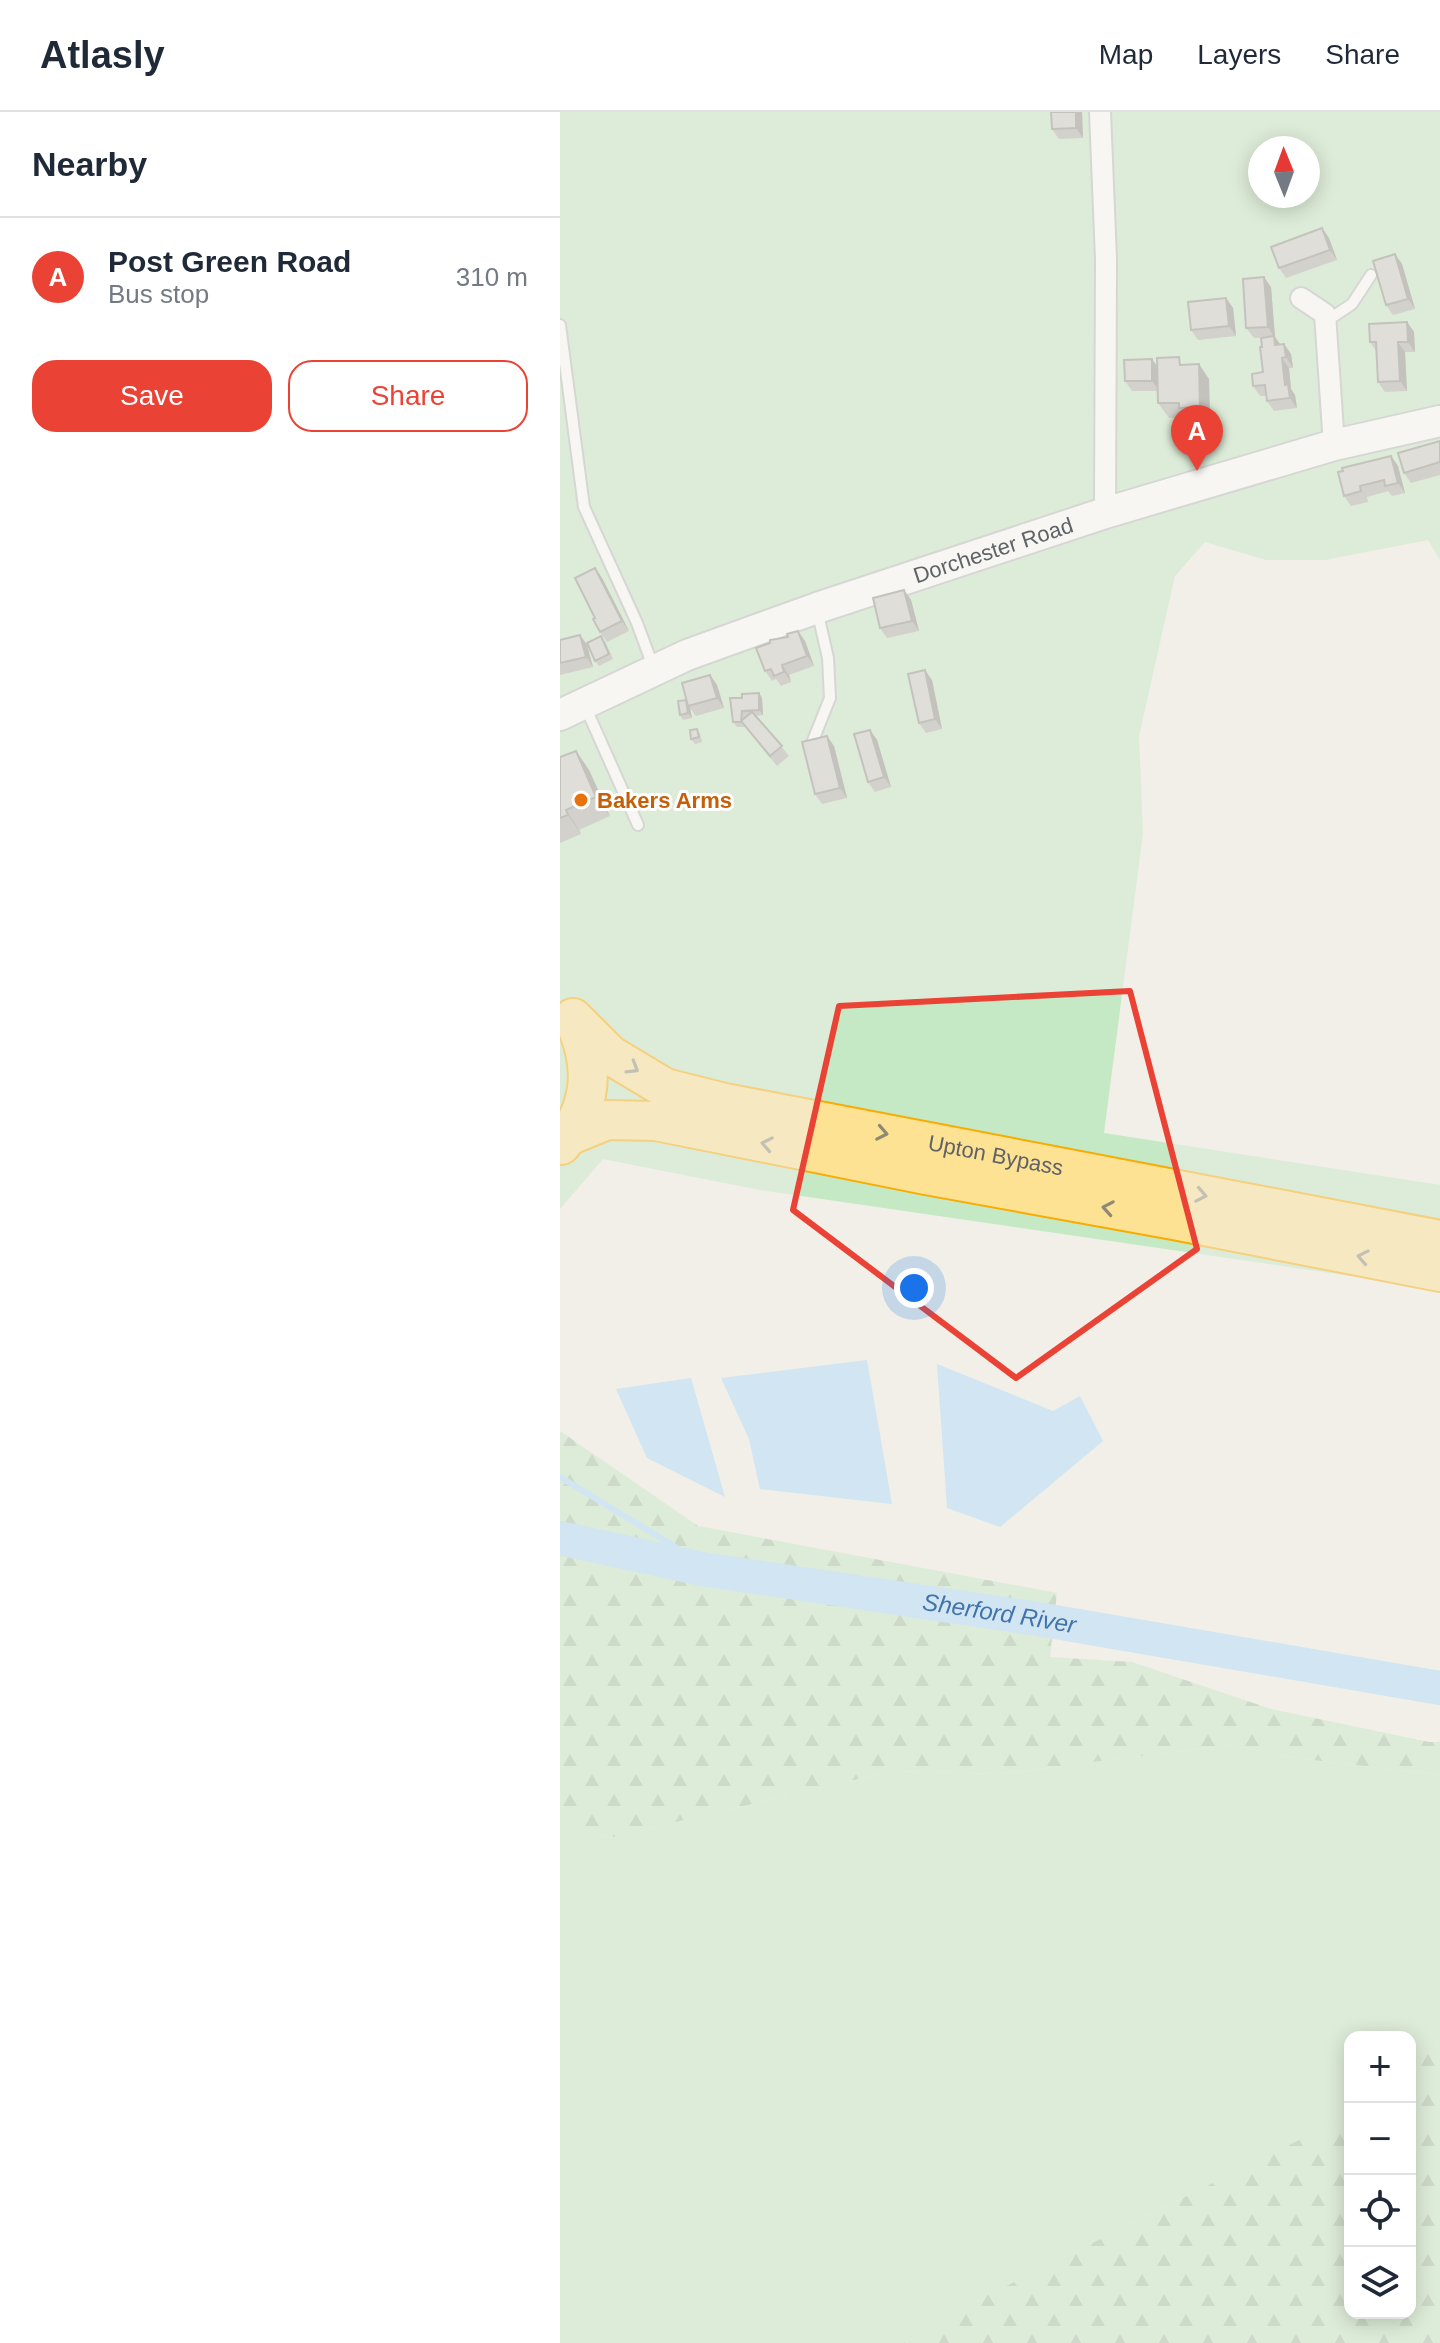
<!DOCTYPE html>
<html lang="en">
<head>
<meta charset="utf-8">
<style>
	:root { --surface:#fff; --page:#f2f2f3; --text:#1f2937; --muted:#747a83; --line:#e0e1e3; --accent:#ea4335 }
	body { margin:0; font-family:Arial,sans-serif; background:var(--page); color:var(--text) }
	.controls { position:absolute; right:24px; bottom:24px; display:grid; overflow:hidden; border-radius:16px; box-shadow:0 4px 20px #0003 }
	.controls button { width:72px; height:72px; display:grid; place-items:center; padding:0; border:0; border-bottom:2px solid var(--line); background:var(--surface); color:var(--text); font:40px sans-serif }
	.compass { position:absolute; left:688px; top:24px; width:72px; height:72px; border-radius:50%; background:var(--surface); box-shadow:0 4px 20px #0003; rotate:359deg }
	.you { position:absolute; left:354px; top:1176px; width:28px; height:28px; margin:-20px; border:6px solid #fff; border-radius:50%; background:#1a73e8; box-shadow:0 0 0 12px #1a73e833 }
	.badge { display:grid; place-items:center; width:52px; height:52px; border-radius:50%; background:var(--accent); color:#fff; font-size:26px; font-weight:700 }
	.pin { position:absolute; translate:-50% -66px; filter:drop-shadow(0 2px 4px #0008) }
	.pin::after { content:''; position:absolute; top:42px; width:28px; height:24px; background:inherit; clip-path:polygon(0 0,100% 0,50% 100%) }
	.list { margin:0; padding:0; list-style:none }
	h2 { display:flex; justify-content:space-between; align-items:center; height:104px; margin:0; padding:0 32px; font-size:34px }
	h2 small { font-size:26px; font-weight:400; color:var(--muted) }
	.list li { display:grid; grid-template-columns:52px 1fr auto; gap:24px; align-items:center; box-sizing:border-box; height:120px; padding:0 32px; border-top:2px solid var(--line) }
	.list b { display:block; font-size:30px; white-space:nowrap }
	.list p { margin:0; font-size:26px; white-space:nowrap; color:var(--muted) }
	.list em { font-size:26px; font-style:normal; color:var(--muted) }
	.actions { display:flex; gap:16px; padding:24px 32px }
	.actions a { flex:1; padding:18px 0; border:2px solid var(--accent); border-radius:24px; text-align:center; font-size:28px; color:var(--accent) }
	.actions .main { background:var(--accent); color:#fff }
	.icon { flex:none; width:44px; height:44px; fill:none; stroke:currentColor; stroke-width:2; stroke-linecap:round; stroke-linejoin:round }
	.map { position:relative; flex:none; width:880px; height:2231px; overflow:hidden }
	header { display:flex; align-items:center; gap:48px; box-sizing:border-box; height:112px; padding:0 40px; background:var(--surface); border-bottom:2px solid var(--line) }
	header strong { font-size:38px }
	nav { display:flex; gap:44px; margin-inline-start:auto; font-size:28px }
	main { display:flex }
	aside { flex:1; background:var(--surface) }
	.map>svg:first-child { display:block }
	.grass { fill:#c5e8c5; fill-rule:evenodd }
	.forest { fill:url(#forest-firs) }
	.water { fill:#aadaff }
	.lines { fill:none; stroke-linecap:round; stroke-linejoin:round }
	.stream { stroke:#aadaff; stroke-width:6 }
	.river { stroke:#aadaff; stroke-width:34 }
	.lane-casing { stroke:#b5b8bc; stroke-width:14 }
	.street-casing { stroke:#b5b8bc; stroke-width:24 }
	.secondary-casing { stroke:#b6babf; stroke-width:34 }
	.highway-casing { stroke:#f9ab00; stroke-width:42 }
	.lane { stroke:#fff; stroke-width:10 }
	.street { stroke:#fff; stroke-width:20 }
	.secondary { stroke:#fff; stroke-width:30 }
	.highway { stroke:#fde293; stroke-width:38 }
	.wall { fill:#afaea9 }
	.shaded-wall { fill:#8f8d8a }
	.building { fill:#cccac5; stroke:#8f8d8a; stroke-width:2 }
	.oneway { stroke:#8e8975 }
	.marked { fill:none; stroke:#ea4335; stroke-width:6; stroke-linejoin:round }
	.food-dot { fill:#e8710a; stroke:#fff; stroke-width:3 }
	.labels { text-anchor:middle; stroke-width:6; stroke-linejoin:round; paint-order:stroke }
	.street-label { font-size:22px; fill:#5f6368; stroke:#fff }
	.food-label { font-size:22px; font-weight:bold; fill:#c56008; stroke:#fff; text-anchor:start }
	.water-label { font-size:24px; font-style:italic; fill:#4174aa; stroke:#fff }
</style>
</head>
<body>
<header>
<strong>Atlasly</strong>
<nav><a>Map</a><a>Layers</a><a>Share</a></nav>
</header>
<main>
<aside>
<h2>Nearby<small></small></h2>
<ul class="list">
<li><span class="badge">A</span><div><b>Post Green Road</b><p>Bus stop</p></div><em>310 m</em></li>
</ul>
<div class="actions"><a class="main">Save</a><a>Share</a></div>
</aside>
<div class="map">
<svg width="880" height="2231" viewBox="0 0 880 2231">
	<defs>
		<pattern id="forest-firs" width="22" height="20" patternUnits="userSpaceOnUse" patternTransform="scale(2)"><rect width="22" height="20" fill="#c5e8c5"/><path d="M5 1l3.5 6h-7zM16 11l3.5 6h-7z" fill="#a3c0a4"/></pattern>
	</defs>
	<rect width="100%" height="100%" fill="#f1efe8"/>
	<path class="grass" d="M0,0H880V448L868,428L765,448H706L645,430L615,464L579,624L583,721L544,1021L880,1073V1177L200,1078L43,1047L0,1097ZM700,36H748V84H700Z
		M669,1633L736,1646L880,1663V1932L850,1955V1925H790V1996L759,2018L420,2187L343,2231H0V1711L49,1726L332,1659L437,1662Z"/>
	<path class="forest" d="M0,1319L138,1414L497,1481L490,1545L572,1550L711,1597L869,1630H880V1663L736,1646L669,1633L437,1662L332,1659L49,1726L0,1711Z
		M880,1932V2231H343L420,2187L759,2018L790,1996V2201H850V1955Z"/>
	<path class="water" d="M307,1248L332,1392L200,1377L189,1327L161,1266Z
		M377,1252L493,1299L520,1284L543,1329L440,1415L387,1396Z
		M131,1266L165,1385L87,1346L56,1277Z"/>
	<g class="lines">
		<path class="stream" d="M0,1365L114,1434L142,1457"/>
		<path class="river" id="s1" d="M0,1426L142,1457L478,1507L880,1576"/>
		<g class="lane-casing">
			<path id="lane" d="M765,210L792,192L811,163
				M0,213L24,395L77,511L93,554
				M25,594L78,713
				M252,631L270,586L268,546L257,498"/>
		</g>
		<g class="street-casing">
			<path id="street" d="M540,0L546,147L545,401
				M741,186L765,202L774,333"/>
		</g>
		<g class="secondary-casing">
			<g id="secondary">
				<path id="s2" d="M0,603L127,543L257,496L545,401L774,333L880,309"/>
			</g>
		</g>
		<g class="highway-casing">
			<g id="highway">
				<path id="s3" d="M13,906L50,943L105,976L165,991L880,1128"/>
				<path d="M8,1024L47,1008L96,1009L366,1063L614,1108L880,1160"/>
				<path d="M1,1033C33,994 35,953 14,908"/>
			</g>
		</g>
		<use href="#lane" class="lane"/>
		<use href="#street" class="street"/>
		<use href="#secondary" class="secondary"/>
		<use href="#highway" class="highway"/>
	</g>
	<path class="wall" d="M491,0H522L523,26L499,27L492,17Z
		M762,116L769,126L777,148L726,166L719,156Z
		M835,142L842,152L855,197L833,203L826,193Z
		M711,175L715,225L720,232H724L731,242L733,256H729L731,277L735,283L737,296L714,299L707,289L706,284H700L693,274L703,260L702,235L710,225L694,226L686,216Z
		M666,186L673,196L676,224L638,228L631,218Z
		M847,210L854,220L855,240H845L847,279L825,280L818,270L816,239L810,230Z
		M625,253L649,267L650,310H629L626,306H609L598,291V279H572L565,269L598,255Z
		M880,329V363L851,371L844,361Z
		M831,344L838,354L845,381L832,384L828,379L807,385L808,390L791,394L784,384Z
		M35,456L42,466L69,519L47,530L40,520L35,506Z
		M344,478L351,488L359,519L327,526L320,516Z
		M20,523L27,533L33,555L0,563V528Z
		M45,529L53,547L39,554L35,549Z
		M245,529L254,554L229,563L231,570L221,574L216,567L212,569L205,559Z
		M150,563L157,573L164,596L136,604L130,596L132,606L123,608L120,603L126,588Z
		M372,568L382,617L366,621L359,611Z
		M199,581L202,586L203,603L196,604L229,644L217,654L185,615H177L173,610L182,586Z
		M137,617L140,622L142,630L135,632L131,627Z
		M310,618L317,628L331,675L315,680L308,670Z
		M274,634L287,686L262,692L255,682Z
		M16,639L29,658L50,704L19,718L21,722L0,731V645Z"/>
	<path class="shaded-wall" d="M516,0H522L523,26L516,16Z
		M762,116L769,126L777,148L770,138Z
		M835,142L842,152L855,197L848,187Z
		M704,165L711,175L715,225L722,235L715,233L714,225L708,215Z
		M666,186L673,196L676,224L669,214Z
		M847,210L854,220L855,240L848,230Z
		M838,230L845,240L847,279L840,269Z
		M724,232L731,242L733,256L726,245Z
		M722,246L729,256L731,277L735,283L737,296L730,286L725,273Z
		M592,247L599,257V279L592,269Z
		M639,252L649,267L650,310L640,295Z
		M831,344L838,354L845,381L838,371Z
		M35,456L42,466L69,519L62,509Z
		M344,478L351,488L359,519L352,509Z
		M238,519L245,529L254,554L247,544Z
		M20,523L27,533L33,555L26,545Z
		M222,553L229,563L231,570L224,560Z
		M365,558L372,568L382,617L375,607Z
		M150,563L157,573L164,596L157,586Z
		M199,581L202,586L203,603L199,598Z
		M126,588L130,596L132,606L128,601Z
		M310,618L317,628L331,675L324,665Z
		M267,624L274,634L287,686L280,676Z
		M16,639L29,658L50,704L36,685Z
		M6,698L19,718L21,722L8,703Z"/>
	<path class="building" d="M491,0H516V16L492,17Z
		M762,116L770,138L719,156L711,135Z
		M835,142L848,187L826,193L813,149Z
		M704,165L708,215L686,216L683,167Z
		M666,186L669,214L631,218L628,190Z
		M847,210L848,230H838L840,269L818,270L816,230H810L809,212Z
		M714,224L715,233L724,232L726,245L722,246L725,273L728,272L730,286L707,289L705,273L693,274L692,262L703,260L700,235H702L701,226Z
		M619,245L620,253L639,252L640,295L619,296V291H598L597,246Z
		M592,247V269H565L564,248Z
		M880,329V350L844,361L838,341Z
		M831,344L838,371L825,374L824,368L800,374L801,379L784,384L778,360L783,359L782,356Z
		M35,456L62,509L40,520L33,507L35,506L15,466Z
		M344,478L352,509L320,516L313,486Z
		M238,519L247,544L222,553L224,560L214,564L211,557L205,559L196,536L210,531V528L228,525L227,522Z
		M20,523L26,545L0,551V528Z
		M41,524L49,542L35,549L27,531Z
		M365,558L375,607L359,611L348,562Z
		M150,563L157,586L128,594L122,571Z
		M199,581V598L182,599L181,610H173L170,586H182V582Z
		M126,588L128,601L120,603L118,589Z
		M192,600L222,634L210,644L181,609Z
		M137,617L139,625L131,627L130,618Z
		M310,618L324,665L308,670L294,622Z
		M267,624L280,676L255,682L242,630Z
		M16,639L36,685L6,698L8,703L0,706V645Z"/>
	<defs><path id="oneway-chevron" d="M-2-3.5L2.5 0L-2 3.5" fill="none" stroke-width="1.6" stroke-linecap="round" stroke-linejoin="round" transform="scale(2)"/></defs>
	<g class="oneway">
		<use href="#oneway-chevron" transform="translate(73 956) rotate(31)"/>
		<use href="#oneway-chevron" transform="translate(322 1021) rotate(11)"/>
		<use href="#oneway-chevron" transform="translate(207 1032) rotate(-169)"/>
		<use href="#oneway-chevron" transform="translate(641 1083) rotate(11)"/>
		<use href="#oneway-chevron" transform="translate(548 1096) rotate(-170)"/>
		<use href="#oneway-chevron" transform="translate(803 1145) rotate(-169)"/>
	</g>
	<path d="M0 0H880V2231H0ZM570,879L637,1137L456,1266L233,1098L279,894Z" fill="#f1efe8" fill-opacity=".55" fill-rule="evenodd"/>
	<path class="marked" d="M570,879L637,1137L456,1266L233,1098L279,894Z"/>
	<circle class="food-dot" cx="21" cy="688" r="8"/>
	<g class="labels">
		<g class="street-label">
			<text dy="8" stroke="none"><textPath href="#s2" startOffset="464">Dorchester Road</textPath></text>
			<text dy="8" stroke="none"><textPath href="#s3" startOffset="454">Upton Bypass</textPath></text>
		</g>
		<g class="food-label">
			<text x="37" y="696">Bakers Arms</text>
		</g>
		<g class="water-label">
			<text dy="8" stroke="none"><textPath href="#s1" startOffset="446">Sherford River</textPath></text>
		</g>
	</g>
</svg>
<div class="controls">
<button>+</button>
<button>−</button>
<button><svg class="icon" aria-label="locate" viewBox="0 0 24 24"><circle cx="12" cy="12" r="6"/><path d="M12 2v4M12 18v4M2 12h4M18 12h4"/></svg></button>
<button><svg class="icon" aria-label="layers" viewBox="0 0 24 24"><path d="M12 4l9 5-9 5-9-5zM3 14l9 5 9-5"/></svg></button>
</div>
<svg class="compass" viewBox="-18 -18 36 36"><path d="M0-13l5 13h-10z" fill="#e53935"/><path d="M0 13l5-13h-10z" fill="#747a83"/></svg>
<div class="you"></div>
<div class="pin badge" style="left:637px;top:359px">A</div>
</div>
</main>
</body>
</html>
